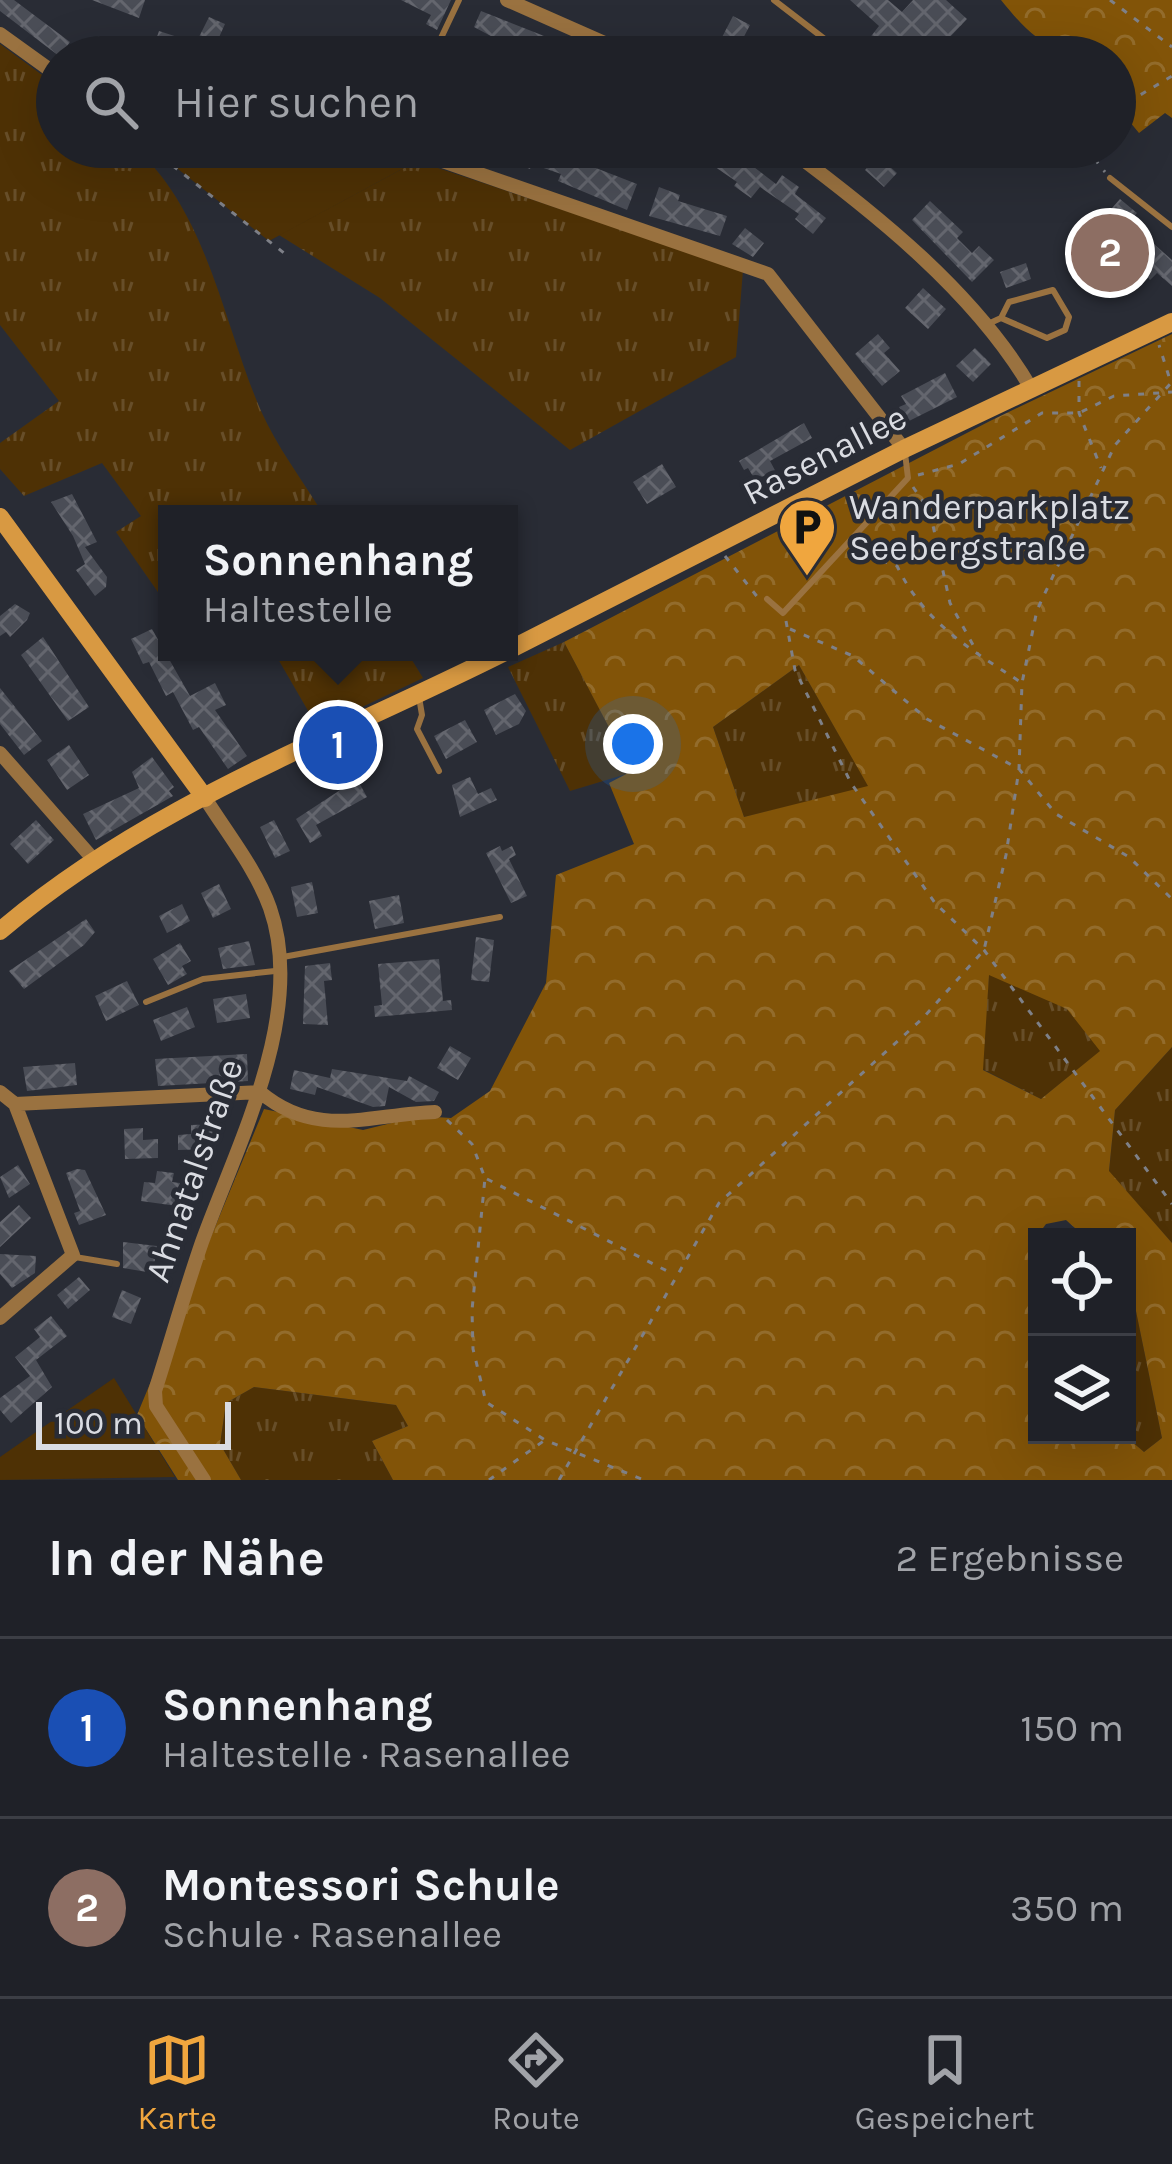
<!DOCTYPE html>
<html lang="de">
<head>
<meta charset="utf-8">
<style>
	:root { --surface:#1f2128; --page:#272930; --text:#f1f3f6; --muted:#a1a3a8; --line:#3c3e45; --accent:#f0a63e }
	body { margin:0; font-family:Karla,sans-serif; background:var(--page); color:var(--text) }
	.controls { position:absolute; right:36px; bottom:36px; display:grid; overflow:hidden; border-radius:0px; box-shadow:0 12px 48px #0002 }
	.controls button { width:108px; height:108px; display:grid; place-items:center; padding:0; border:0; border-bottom:3px solid var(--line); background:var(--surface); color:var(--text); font:60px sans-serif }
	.scale { position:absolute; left:36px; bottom:30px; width:195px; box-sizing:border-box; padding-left:12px; border:6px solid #dadce2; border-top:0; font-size:33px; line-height:42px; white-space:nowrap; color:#dadce2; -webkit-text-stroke:9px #292c35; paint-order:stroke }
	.you { position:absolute; left:633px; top:744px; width:42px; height:42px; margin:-30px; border:9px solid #fff; border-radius:50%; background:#1a73e8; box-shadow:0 0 0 18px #1a73e833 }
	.badge { display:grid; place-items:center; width:78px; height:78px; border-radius:50%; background:var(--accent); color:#fff; font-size:39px; font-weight:700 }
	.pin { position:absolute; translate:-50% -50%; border:6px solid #fff; box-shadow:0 3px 12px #0006 }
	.popup { position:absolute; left:158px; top:505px; width:360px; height:156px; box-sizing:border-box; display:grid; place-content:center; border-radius:0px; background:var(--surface); filter:drop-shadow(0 3px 9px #0005); font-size:39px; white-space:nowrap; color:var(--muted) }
	.popup b { font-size:45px; color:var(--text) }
	.popup::after { content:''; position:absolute; left:50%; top:100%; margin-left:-24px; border:24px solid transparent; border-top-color:var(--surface) }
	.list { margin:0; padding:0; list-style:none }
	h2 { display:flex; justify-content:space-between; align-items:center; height:156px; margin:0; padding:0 48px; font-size:51px }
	h2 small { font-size:39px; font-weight:400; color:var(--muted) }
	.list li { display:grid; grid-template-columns:78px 1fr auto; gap:36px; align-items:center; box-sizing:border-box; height:180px; padding:0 48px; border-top:3px solid var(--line) }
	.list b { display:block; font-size:45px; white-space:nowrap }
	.list p { margin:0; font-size:39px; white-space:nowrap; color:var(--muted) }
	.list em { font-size:39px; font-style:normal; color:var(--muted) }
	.icon { flex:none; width:66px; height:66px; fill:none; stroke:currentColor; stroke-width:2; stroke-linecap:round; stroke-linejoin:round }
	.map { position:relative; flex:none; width:1172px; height:1480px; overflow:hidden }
	.search { position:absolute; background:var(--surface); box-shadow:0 12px 48px #0002; left:36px; right:36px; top:36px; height:132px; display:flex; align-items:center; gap:30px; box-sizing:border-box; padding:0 42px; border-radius:66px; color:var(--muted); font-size:45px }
	.sheet { height:516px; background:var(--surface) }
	nav { display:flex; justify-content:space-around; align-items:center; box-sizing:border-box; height:168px; border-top:3px solid var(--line); background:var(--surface); font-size:33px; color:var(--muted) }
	nav a { display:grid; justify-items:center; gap:6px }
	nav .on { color:var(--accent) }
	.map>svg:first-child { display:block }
	.grass { fill:url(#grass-tufts) }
	.forest { fill:url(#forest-crowns); fill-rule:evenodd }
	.garden { fill:#4e3105 }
	.building { fill:url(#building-cross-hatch) }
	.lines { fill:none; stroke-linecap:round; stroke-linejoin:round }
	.path { stroke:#7e8088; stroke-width:3; stroke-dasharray:6 9; stroke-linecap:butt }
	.lane { stroke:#9a7240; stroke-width:6 }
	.street { stroke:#9a7240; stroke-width:14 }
	.secondary { stroke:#d89942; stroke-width:18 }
	.labels { text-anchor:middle; stroke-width:9; stroke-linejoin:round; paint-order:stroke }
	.street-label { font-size:36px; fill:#dadce2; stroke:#292c35 }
	.poi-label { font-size:36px; fill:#dadce2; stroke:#292c35; text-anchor:start }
</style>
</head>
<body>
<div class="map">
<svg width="1172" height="1480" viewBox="0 0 1172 1480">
	<defs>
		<pattern id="grass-tufts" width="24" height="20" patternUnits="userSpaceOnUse" patternTransform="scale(3)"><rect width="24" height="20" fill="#4e3105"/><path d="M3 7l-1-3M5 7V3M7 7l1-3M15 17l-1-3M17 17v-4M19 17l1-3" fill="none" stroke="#674e29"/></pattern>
		<pattern id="forest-crowns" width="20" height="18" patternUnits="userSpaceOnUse" patternTransform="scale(3)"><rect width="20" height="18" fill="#825408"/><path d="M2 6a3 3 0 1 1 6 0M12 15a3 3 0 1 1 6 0" fill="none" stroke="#936c2c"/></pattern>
		<pattern id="building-cross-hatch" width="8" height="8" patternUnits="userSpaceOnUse" patternTransform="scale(3)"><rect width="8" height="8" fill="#4a4d56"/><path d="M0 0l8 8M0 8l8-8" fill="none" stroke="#64666e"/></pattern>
	</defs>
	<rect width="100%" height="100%" fill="#292c35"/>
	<path class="grass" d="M0,44L57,86V147H134C208,212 223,324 261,411C277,447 303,481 323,514H167V605L116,532L141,516L102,463L24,496L0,469V443L59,401L0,325Z
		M417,161L743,270L736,357L570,450L380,298L279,235Z
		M564,642L633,772L570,791L508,667Z
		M274,652H407L423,678L318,728Z
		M799,665L869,787L744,817L713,727Z
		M989,974L1068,1009L1101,1051L1041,1099L982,1069Z
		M1172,1047V1243L1109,1172L1115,1110Z
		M1127,1267L1162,1438L1144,1452L1124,1435Z
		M254,1387L396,1405L408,1426L372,1441L393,1480H241L220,1444L226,1403Z"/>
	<path class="forest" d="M1001,0H1172V118L1165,113L1139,133L1115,104V57C1057,57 1037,45 1001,0Z
		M1172,334V1047L1115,1110L1109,1171L1172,1243V1480H393L372,1441L408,1426L396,1405L254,1387L226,1403L220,1444L241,1480H178L137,1415L264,1109L363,1130L420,1116L451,1118L490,1091L546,983L556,875L634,844L609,783L632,771L564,642L990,421ZM799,665L868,786L744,817L713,727ZM989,975L1067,1009L1100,1051L1041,1099L983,1070ZM1066,1220L1085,1237H1127V1267L1162,1438L1144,1452L1124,1435H1037V1252L1028,1248L1046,1224Z"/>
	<path class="garden" d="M150,147H394L417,161L269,241Z
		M114,1378L175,1477L0,1480V1457Z"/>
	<path class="building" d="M0,0H14L70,42L59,56L0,11Z
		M92,0H145L139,18Z
		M401,0H451L437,30L426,24L431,15Z
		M850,0H888L902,12L913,0H946L967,19L931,57H908L891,41L876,57H855L879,26Z
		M481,11L577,49L574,57H538L502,42L474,27Z
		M733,16L750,25L735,54L718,45Z
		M209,17L225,24L216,44L243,57H150L159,31L196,43Z
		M98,36L129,46L125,57H91Z
		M477,147H569L567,153L583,163L637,184L627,210L558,181L561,174L532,164L530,169Z
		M686,147H728L776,184L782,175L799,187L795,194L826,218L813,234L795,219L799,214L760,187L751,198L734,186L737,182Z
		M878,156L897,173L884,187L865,170Z
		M659,187L680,195L678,201L727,216L720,236L649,216Z
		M1120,199L1137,213L1106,248L1122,261L1113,272L1095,256L1088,264L1073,252Z
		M930,201L963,232L957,238L972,253L979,246L994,260L972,282L912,220Z
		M745,228L764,243L753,257L732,244Z
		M1146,237L1172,260V286L1157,273L1150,280L1130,254Z
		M1026,263L1031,279L1006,288L1000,272Z
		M923,288L946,309L928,329L905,308Z
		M878,334L890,348L884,353L900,371L882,386L855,354Z
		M975,348L991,364L973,382L956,366Z
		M945,373L957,397L907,422L899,407L906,404L901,396Z
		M804,423L812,438L770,461L777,474L754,478L748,468L744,470L739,461Z
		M662,464L676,487L647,504L633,482Z
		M72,494L97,542L85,547L107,577L106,587L95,596L76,570L85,564L73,536L51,502Z
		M15,604L30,613L27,620L10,637L6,632L0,636V616Z
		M152,629L190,696L215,683L226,705L215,710L247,756L228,769L199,727L193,730L173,692L166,696L149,662L143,664L131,639Z
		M43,637L89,707L68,721L21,655Z
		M0,688L42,741L24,755L0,724Z
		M515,694L526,711L519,724L496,735L484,710Z
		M465,720L477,742L446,759L434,736Z
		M69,745L89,775L67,790L47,760Z
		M152,757L174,787L169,791L173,796L96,840L83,814L139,788L132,772Z
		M470,777L478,794L491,788L497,800L460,817L452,785Z
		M357,779L367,797L316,825L322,836L310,843L296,819Z
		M36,820L54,840L28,864L10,844Z
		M274,820L290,851L275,858L260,827Z
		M500,846L502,851L512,846L516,855L509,859L527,896L511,903L486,853Z
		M312,882L318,913L297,917L291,887Z
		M219,884L231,909L213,918L201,893Z
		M399,895L404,923L375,929L369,901Z
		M182,904L190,921L167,933L159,916Z
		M86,919L95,932L84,945L24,989L9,971Z
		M476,937L494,940L489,982L471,980Z
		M249,941L255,965L223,969L218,948Z
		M180,943L191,961L182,966L187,974L168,985L153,959Z
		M439,959L443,1001L451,1000L452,1010L375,1017L374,1006L382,1005L378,964Z
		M330,963L332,980L324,981L328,1025L303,1024L305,966Z
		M127,981L139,1005L106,1021L95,996Z
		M246,994L250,1018L217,1023L213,999Z
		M187,1007L195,1027L161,1041L153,1020Z
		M450,1046L471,1058L458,1080L437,1068Z
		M247,1054L248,1081L158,1086L155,1059Z
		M75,1063L77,1085L27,1091L23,1067Z
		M332,1069L407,1081L409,1076L439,1092L434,1101L416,1102L389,1087L385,1106L373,1107L317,1087L315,1095L290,1089L294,1070L330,1078Z
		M219,1124L215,1149L178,1150V1135L191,1134V1125Z
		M143,1128V1140L158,1139V1158L125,1159L124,1129Z
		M18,1165L30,1184L9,1198L0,1177Z
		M77,1169L85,1170L106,1215L79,1225L74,1213L80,1211L66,1173Z
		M157,1171L174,1173L172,1182L180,1183L177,1206L141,1201L144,1182L155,1183Z
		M19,1205L31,1218L0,1247V1222Z
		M123,1242L157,1246L153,1273L123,1268Z
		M0,1254L36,1256L35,1273L12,1288L0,1274Z
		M79,1277L90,1290L68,1309L57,1295Z
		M122,1290L141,1298L131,1324L112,1317Z
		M51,1316L67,1336L36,1360L52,1387L11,1423L0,1410V1398L30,1376L15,1357L40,1337L34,1329Z"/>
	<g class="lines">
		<path class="path" d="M1110,0L1172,47
			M1115,110L1172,76
			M149,147L284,253
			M1085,147L1105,172
			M1079,381V413L1101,468
			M918,475L959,464L1042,413H1079L1114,396L1172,392
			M913,487L930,512L950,603L978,654
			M807,517L818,534L834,543
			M853,551L897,566C924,622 968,648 1019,681
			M725,556L759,599
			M786,621L795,670L851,783L935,903L984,950L1172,1204
			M790,629L853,656L927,719L1019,769L1056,814L1129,857L1172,899
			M447,1120L472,1144L485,1178L472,1310L473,1349L486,1402L545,1440L644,1480
			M487,1179L671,1273
			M489,1480L545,1440
			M559,1480L719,1203L922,1019L984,950L1006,855L1019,769L1022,683L1037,610L1115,445L1171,383L1159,345"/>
		<path class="lane" d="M774,0L848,57
			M432,57L459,0
			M1110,178L1172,227
			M988,324L1001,318L1009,302L1053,290L1069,317L1065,330L1047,338L1001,318
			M767,599L783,613L908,478L905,453
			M419,697L422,715L417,729L439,771
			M283,957L500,917
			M146,1002L203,979L275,971
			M75,1257L117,1264"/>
		<path class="street" d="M507,0L636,57
			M0,34L57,75
			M402,147L768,274L904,449
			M786,147C875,213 976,293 1032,390
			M0,753L94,860
			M0,1092L15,1104L260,1092C317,1140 371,1114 435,1112
			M0,1318L73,1255L15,1104
			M204,1480L156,1406L155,1391C171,1341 185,1291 202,1242C237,1145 307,1013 270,908C256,869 227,833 205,798"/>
		<path class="secondary" d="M0,517L205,798
			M509,650L904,449L1172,322
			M0,931C147,805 334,738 505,652"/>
	</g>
	<defs>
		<g id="parking-pin" transform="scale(3)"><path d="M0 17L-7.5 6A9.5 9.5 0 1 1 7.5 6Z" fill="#f0a63e" stroke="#292c35"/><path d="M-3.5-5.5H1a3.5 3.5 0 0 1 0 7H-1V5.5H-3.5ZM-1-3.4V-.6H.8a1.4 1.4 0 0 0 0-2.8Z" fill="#111"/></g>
	</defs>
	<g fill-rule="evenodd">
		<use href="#parking-pin" x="807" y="527"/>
	</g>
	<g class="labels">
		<g class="street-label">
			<text transform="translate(824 454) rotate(-27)" y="13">Rasenallee</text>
			<text transform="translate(193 1170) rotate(-71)" y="13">Ahnatalstraße</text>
		</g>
		<g class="poi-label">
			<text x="849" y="519">Wanderparkplatz<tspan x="849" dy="41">Seebergstraße</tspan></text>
		</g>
	</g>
</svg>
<div class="controls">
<button><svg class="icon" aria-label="locate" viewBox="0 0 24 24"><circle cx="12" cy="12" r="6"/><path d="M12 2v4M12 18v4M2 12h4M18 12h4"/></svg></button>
<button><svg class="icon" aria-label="layers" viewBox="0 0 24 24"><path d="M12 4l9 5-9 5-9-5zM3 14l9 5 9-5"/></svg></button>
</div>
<div class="scale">100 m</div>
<div class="you"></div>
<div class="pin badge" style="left:338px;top:745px;background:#1a4fb4">1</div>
<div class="popup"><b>Sonnenhang</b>Haltestelle</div>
<div class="pin badge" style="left:1110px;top:253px;background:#8d6e63">2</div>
<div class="search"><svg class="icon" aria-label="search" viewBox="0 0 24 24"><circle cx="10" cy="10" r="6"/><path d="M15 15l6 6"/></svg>Hier suchen</div>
</div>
<section class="sheet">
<h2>In der Nähe<small>2 Ergebnisse</small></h2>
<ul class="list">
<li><span class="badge" style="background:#1a4fb4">1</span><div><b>Sonnenhang</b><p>Haltestelle · Rasenallee</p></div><em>150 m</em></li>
<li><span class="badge" style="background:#8d6e63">2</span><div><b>Montessori Schule</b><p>Schule · Rasenallee</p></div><em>350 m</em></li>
</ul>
</section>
<nav>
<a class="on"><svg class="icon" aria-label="map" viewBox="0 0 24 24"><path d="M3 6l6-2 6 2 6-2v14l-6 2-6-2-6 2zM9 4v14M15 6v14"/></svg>Karte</a>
<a><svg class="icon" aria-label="directions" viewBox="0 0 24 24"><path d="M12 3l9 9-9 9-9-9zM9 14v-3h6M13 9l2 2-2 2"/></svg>Route</a>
<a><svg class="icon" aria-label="saved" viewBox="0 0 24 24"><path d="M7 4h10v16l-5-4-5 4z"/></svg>Gespeichert</a>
</nav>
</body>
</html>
